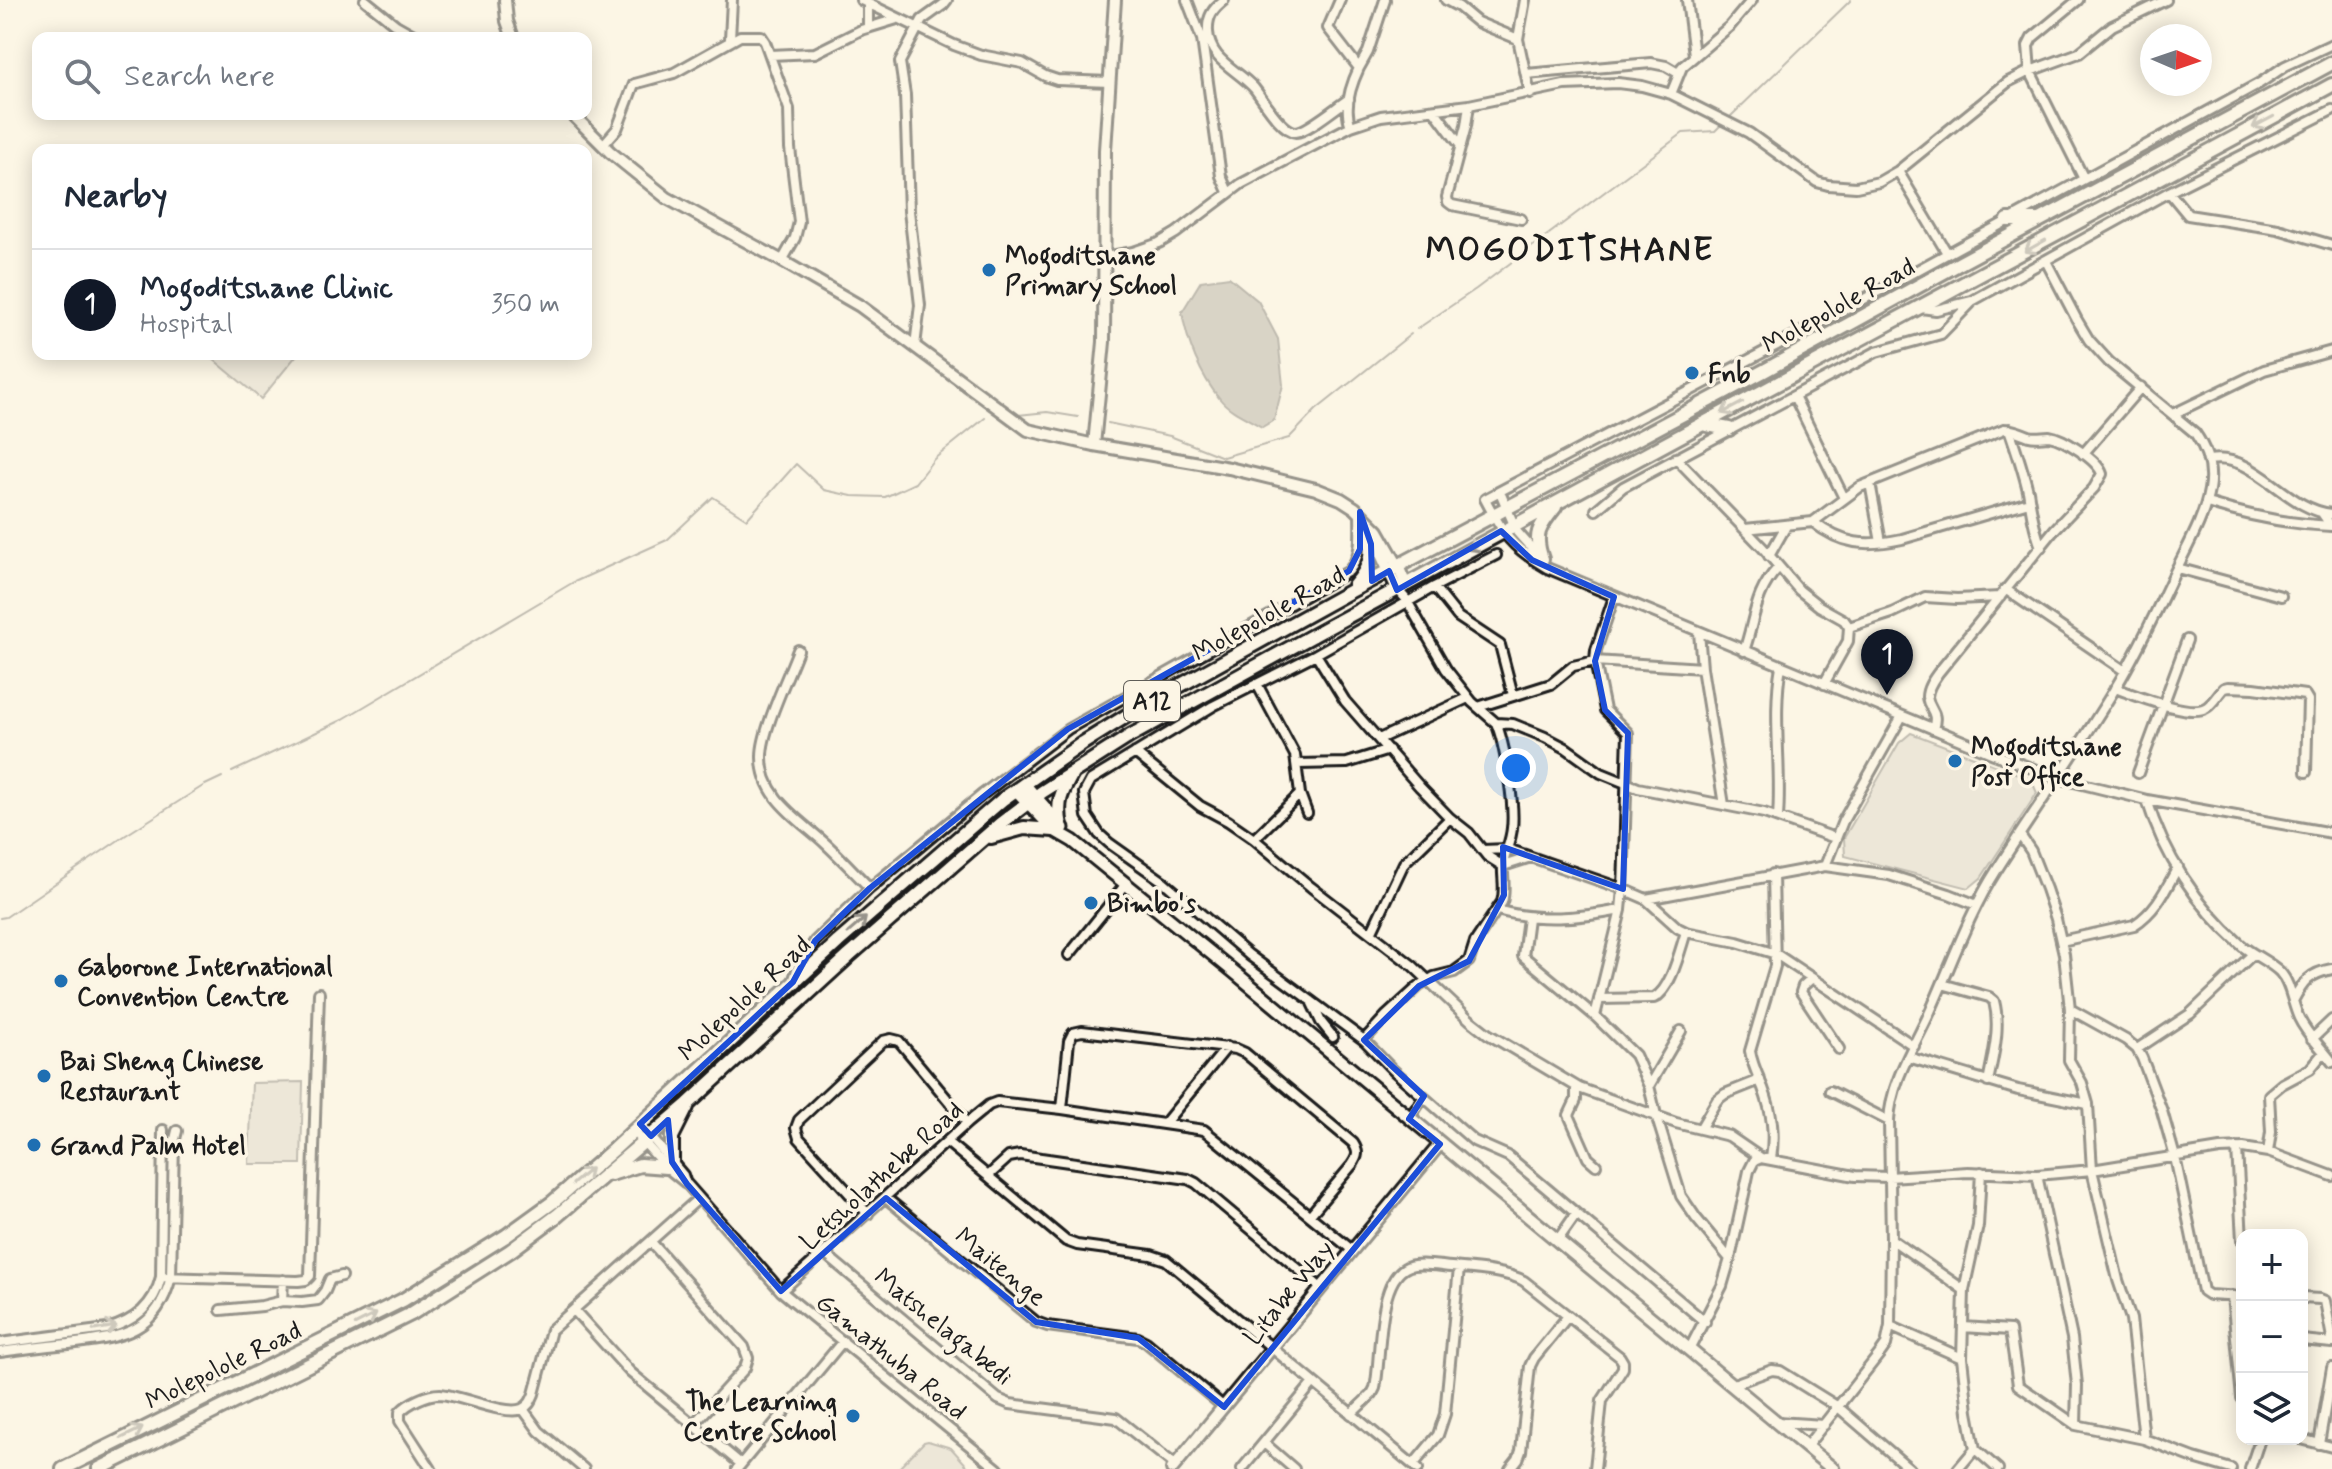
<!DOCTYPE html>
<html lang="en">
<head>
<meta charset="utf-8">
<style>
	:root { --surface:#fff; --page:#f2f2f3; --text:#1f2937; --muted:#747a83; --line:#e0e1e3; --accent:#111827 }
	body { margin:0; font-family:Mynerve,sans-serif; background:var(--page); color:var(--text) }
	.controls { position:absolute; right:24px; bottom:24px; display:grid; overflow:hidden; border-radius:16px; box-shadow:0 4px 20px #0003 }
	.controls button { width:72px; height:72px; display:grid; place-items:center; padding:0; border:0; border-bottom:2px solid var(--line); background:var(--surface); color:var(--text); font:40px sans-serif }
	.compass { position:absolute; left:2140px; top:24px; width:72px; height:72px; border-radius:50%; background:var(--surface); box-shadow:0 4px 20px #0003; rotate:92deg }
	.you { position:absolute; left:1516px; top:768px; width:28px; height:28px; margin:-20px; border:6px solid #fff; border-radius:50%; background:#1a73e8; box-shadow:0 0 0 12px #1a73e833 }
	.badge { display:grid; place-items:center; width:52px; height:52px; border-radius:50%; background:var(--accent); color:#fff; font-size:26px; font-weight:700 }
	.pin { position:absolute; translate:-50% -66px; filter:drop-shadow(0 2px 4px #0008) }
	.pin::after { content:''; position:absolute; top:42px; width:28px; height:24px; background:inherit; clip-path:polygon(0 0,100% 0,50% 100%) }
	.list { margin:0; padding:0; list-style:none }
	h2 { display:flex; justify-content:space-between; align-items:center; height:104px; margin:0; padding:0 32px; font-size:34px }
	h2 small { font-size:26px; font-weight:400; color:var(--muted) }
	.list li { display:grid; grid-template-columns:52px 1fr auto; gap:24px; align-items:center; box-sizing:border-box; height:112px; padding:0 32px; border-top:2px solid var(--line) }
	.list b { display:block; font-size:30px; white-space:nowrap }
	.list p { margin:0; font-size:26px; white-space:nowrap; color:var(--muted) }
	.list em { font-size:26px; font-style:normal; color:var(--muted) }
	.icon { flex:none; width:44px; height:44px; fill:none; stroke:currentColor; stroke-width:2; stroke-linecap:round; stroke-linejoin:round }
	.map { position:relative; flex:none; width:2332px; height:1469px; overflow:hidden }
	.search { position:absolute; background:var(--surface); box-shadow:0 4px 20px #0003; left:32px; top:32px; width:560px; height:88px; display:flex; align-items:center; gap:20px; box-sizing:border-box; padding:0 28px; border-radius:16px; color:var(--muted); font-size:30px }
	.panel { position:absolute; background:var(--surface); box-shadow:0 4px 20px #0003; left:32px; top:144px; width:560px; height:216px; border-radius:16px }
	.map>svg:first-child { display:block }
	.green { fill:#dbd5c8; stroke:#7c7872; stroke-width:2 }
	.water { fill:#b0aba1; stroke:#75726c; stroke-width:2 }
	.lines { fill:none; stroke-linecap:round; stroke-linejoin:round }
	.stream { stroke:#75726c; stroke-width:2 }
	.minor-casing { stroke:#1c1c1c; stroke-width:14 }
	.tertiary-casing { stroke:#1c1c1c; stroke-width:16 }
	.secondary-casing { stroke:#1c1c1c; stroke-width:17 }
	.primary-casing { stroke:#1c1c1c; stroke-width:18 }
	.minor { stroke:#fcf5e5; stroke-width:8 }
	.tertiary { stroke:#fcf5e5; stroke-width:10 }
	.secondary { stroke:#fcf5e5; stroke-width:11 }
	.primary { stroke:#fcf5e5; stroke-width:12 }
	.oneway { stroke:#97938b }
	.marked { fill:none; stroke:#1d4ed8; stroke-width:6; stroke-linejoin:round }
	.poi-dot { fill:#1f6fb2; stroke:#fcf5e5; stroke-width:3 }
	.labels { text-anchor:middle; stroke-width:7; stroke-linejoin:round; paint-order:stroke }
	.shield { fill:#fcf5e5; stroke:#5f5d58; stroke-width:2 }
	.shield-label { font-size:24px; font-weight:bold; fill:#1c1c1c }
	.poi-label { font-size:26px; font-weight:bold; fill:#1c1c1c; stroke:#fcf5e5; text-anchor:start }
	.street-label { font-size:26px; fill:#1c1c1c; stroke:#fcf5e5 }
	.district-label { font-size:34px; font-weight:bold; letter-spacing:2px; fill:#1c1c1c; stroke:#fcf5e5 }
</style>
</head>
<body>
<div class="map">
<svg width="2332" height="1469" viewBox="0 0 2332 1469">
	<rect width="100%" height="100%" fill="#fcf5e5"/>
	<filter id="ink" filterUnits="userSpaceOnUse"><feTurbulence type="fractalNoise" baseFrequency=".0125" numOctaves="2"/><feDisplacementMap in="SourceGraphic" scale="16" xChannelSelector="R" yChannelSelector="G"/><feConvolveMatrix kernelMatrix="1 2 1 2 8 2 1 2 1" color-interpolation-filters="sRGB"/></filter>
	<g filter="url(#ink)">
		<path class="green" d="M207,354H293L296,356L261,399Z
			M1911,733L2031,779L2037,793L1981,878L1969,888L1845,856L1844,838L1899,743Z
			M303,1082L301,1164H249L252,1083Z
			M928,1441L951,1448L970,1469H898L924,1442Z"/>
		<path class="water" d="M1229,277L1258,301L1278,339L1283,385L1274,420L1262,427C1249,419 1229,411 1220,399C1200,375 1187,342 1182,312L1201,281Z"/>
		<g class="lines">
			<path class="stream" d="M1731,116L1851,0
				M1417,329L1476,289L1683,133L1715,131L1721,125
				M1018,415L1047,412L1078,417
				M1108,423L1170,436L1223,457L1289,438L1316,410L1411,334
				M232,772L340,721L572,583L667,540L713,497L747,519L796,464L824,490L852,496L885,497L915,483L934,459L985,418
				M0,918L6,917L126,835L203,786L222,777"/>
			<g class="minor-casing">
				<path id="minor" d="M365,0L396,25L419,38
					M861,0L954,45L981,55L1022,63L1045,76L1057,80L1110,82
					M1187,0L1202,39L1221,176L1228,192
					M1224,0C1213,9 1207,16 1208,32C1210,61 1237,69 1254,88C1263,99 1281,131 1296,132C1307,132 1339,105 1349,99
					M1340,0L1328,28L1359,68C1351,85 1343,108 1351,126
					M1446,0L1459,7L1477,22L1518,39
					M1525,0L1518,39L1530,94
					M1687,0L1694,55
					M2078,0L2032,38L2028,46L2030,71L2084,179
					M868,4V28
					M730,39L732,0
					M2332,44L2285,66L2260,83L1868,297L1485,499C1504,535 1511,547 1547,568L1994,754L2058,778L2147,800L2332,833
					M770,55L815,53L861,30L897,19
					M1359,68L1368,52L1385,0
					M1526,74L1651,63L1666,66L1678,73
					M1671,94L1682,67L1730,26L1752,0
					M1469,105L1466,126L1447,197L1448,202L1452,205L1521,219
					M1434,110L1461,146
					M603,145L617,129L634,84L674,73L740,36H761L765,42L789,109L790,148L799,222L795,238L782,261
					M1898,171L1947,253
					M2169,192L2188,215L2278,229L2332,245
					M1105,257L1133,252L1159,243L1176,233L1241,184L1351,126L1381,116L1469,105L1564,85L1618,83L1642,86L1671,94L1749,133L1817,182L1828,185L1856,187L1879,182L1898,171L2008,82L2030,71L2079,53L2112,26L2166,0
					M1921,308L1936,310L1972,301L2169,192L2332,110
					M915,346L920,305L909,211L905,95L900,62L922,20L943,5L947,0
					M1794,396L1844,498
					M2173,414L2264,370L2332,351
					M2009,429C2016,449 2023,470 2028,491C2031,510 2034,529 2041,547
					M2083,454L2141,387
					M1676,458L1763,548L1799,590L1819,606L1844,620L1849,627L1848,641L1824,684
					M2209,460C2257,452 2285,510 2332,514
					M1870,483L1881,542
					M1500,492L1517,532L1541,559
					M2207,503C2248,516 2287,524 2331,526L2322,513
					M1596,510L1623,487L1876,352L1941,334L1970,304
					M1813,522C1842,545 1866,547 1902,539L2029,502
					M1745,529L1813,522L1860,487L2004,429C2014,429 2020,433 2029,436C2036,438 2042,436 2049,436C2063,438 2098,460 2102,474L2094,488L2055,529L1938,673C1933,680 1927,688 1927,697C1929,711 1939,711 1933,729
					M1496,555L1434,587L1316,654L1213,706L1091,780L1084,793L1087,816L1099,834L1109,843L1164,882L1249,955L1364,1040L1393,1070L1474,1141L1508,1156L1520,1166L1705,1322
					M1769,556L1786,526
					M2177,568L2281,596
					M1434,587L1458,617L1500,645L1513,695
					M1397,589L1406,599L1446,669L1472,702L1496,723
					M2005,589L2125,671
					M1849,627L1892,613L1925,597L1957,599L2000,597
					M1699,632L1702,668L1724,805
					M798,650C788,677 762,730 762,756C761,798 799,819 826,844C841,858 855,873 870,888
					M1744,651C1755,620 1754,593 1778,568
					M1316,654L1345,701L1420,787L1450,818L1469,833L1487,856L1503,866L1531,857
					M1257,684L1295,755L1300,794L1307,813
					M2115,688C2133,694 2191,719 2207,707C2213,703 2218,694 2224,688L2228,687L2254,688L2305,695L2308,700L2306,772
					M1478,707L1551,684L1573,666L1595,661L1702,668
					M1379,739L1468,698
					M1135,753L1200,806L1228,821L1254,839L1311,887L1413,966L1470,1020L1488,1034L1579,1088L1676,1123L1729,1136L1761,1158
					M1297,764L1347,763L1389,750
					M2138,773L2187,640
					M2147,800C2163,854 2198,907 2240,944C2252,955 2269,961 2280,972C2291,984 2292,1003 2299,1018C2307,1035 2321,1047 2332,1062
					M1778,817C1782,767 1772,715 1781,666
					M2020,835L2031,851L2046,889L2056,919L2064,954L2070,1009L2069,1060L2082,1083L2088,1104L2092,1170L2118,1280L2131,1319L2144,1439
					M1254,839L1300,794
					M1482,850L1508,849L1623,889L1646,899L1678,928L1686,932
					M1825,866L1843,821L1902,716
					M1646,899L1825,866L1889,875L1949,894L1977,905
					M1497,910C1539,922 1579,918 1621,910
					M1528,918L1523,956L1595,1016L1635,1055L1649,1086L1656,1115L1681,1196L1696,1218L1730,1259
					M1371,933L1404,863L1450,818
					M2061,941L2134,925C2156,911 2166,889 2178,867
					M1069,955L1126,884
					M1812,978L1803,986L1801,992L1839,1049
					M793,982L798,967L815,941L870,888L983,794L1068,729L1349,571C1363,554 1360,534 1360,512
					M1942,984L1989,997L1994,1001C2001,1028 1993,1056 1988,1082
					M1599,999L1654,998C1671,990 1680,950 1686,932L1737,942L1776,954L1914,1046
					M1311,1001L1321,1022L1333,1037
					M2293,1001C2303,982 2310,973 2332,969
					M2070,1009L2126,1040L2137,1049L2142,1058L2162,1111L2175,1157L2203,1291L2209,1295L2242,1297
					M1595,1016L1621,910L1623,889L1628,733L1605,710L1595,661L1596,650L1614,597
					M2312,1039L2332,1020
					M1364,1040L1386,1016L1419,986L1434,977L1454,972L1469,961L1475,942L1502,902C1506,889 1502,877 1503,865C1505,852 1511,841 1512,828C1515,806 1505,744 1496,723L1513,724L1545,737L1566,748L1601,773L1638,788L1764,813L1835,838
					M2137,1049L2190,1014L2252,955
					M1908,1057L2018,1090L2088,1104
					M1649,1086L1681,1031
					M1576,1087V1100L1569,1115L1588,1158L1596,1165
					M1830,1091L1889,1121
					M1062,1109L1069,1041L1073,1033L1082,1031L1236,1049L1245,1053L1353,1143C1359,1152 1358,1156 1352,1165L1310,1215
					M1409,1119L1424,1096
					M1165,1123L1227,1047
					M640,1124L683,1175L686,1184
					M1700,1129L1717,1100L1725,1094L1760,1080
					M633,1130L666,1167L687,1184L781,1291L998,1469
					M947,1142L1066,1241L1077,1245L1151,1255L1166,1260L1418,1469
					M2237,1148L2242,1240
					M2268,1152L2271,1132L2269,1095L2282,1084L2310,1069L2324,1052
					M1771,1159C1775,1133 1772,1112 1763,1088C1758,1076 1752,1064 1750,1051L1775,966L1773,874
					M2037,1175L2072,1338L2077,1385L2076,1425
					M988,1176L1009,1157L1020,1155L1188,1179L1196,1183L1321,1288
					M886,1198L1036,1322L1047,1326L1138,1338L1146,1342L1224,1407
					M868,1214L799,1138L796,1128L799,1120L883,1041L891,1039L899,1041L967,1123
					M1891,1239L1964,1290L1962,1358L1968,1412L1975,1449L1998,1469
					M1557,1241L1576,1214
					M651,1242L744,1347L748,1358L745,1368L693,1425
					M824,1253L998,1399L1010,1404L1116,1418L1175,1465
					M161,1277L298,1281L306,1280L310,1276L319,993
					M1964,1290L1978,1226L1981,1172
					M781,1291L967,1123L989,1105L997,1102L1062,1109L1204,1130L1352,1250
					M2232,1296L2242,1398
					M2302,1298L2320,1299L2325,1301L2332,1338
					M282,1301L302,1302L318,1300L325,1291L330,1279L342,1276
					M221,1310L262,1306L282,1301L283,1280
					M574,1310L630,1372L741,1464
					M1890,1326L1962,1358
					M1963,1327L2010,1330L2018,1385L2076,1425L2144,1439L2194,1458L2231,1469
					M2302,1340L2332,1343
					M0,1343L107,1329C135,1321 154,1306 161,1277L163,1130
					M1689,1350L1722,1286L1730,1259L1749,1171L1754,1161L1761,1158L1855,1176L1889,1177L1968,1172L2037,1175L2092,1170L2220,1149L2243,1148L2268,1152L2332,1176
					M0,1352C23,1349 46,1346 69,1344C120,1337 156,1335 171,1277L174,1143L177,1131
					M1731,1385L1772,1370L1780,1371L1838,1407L1910,1469
					M523,1409L539,1431L584,1469
					M1351,1414L1372,1394L1375,1388C1382,1359 1375,1270 1414,1265C1425,1263 1440,1266 1451,1267C1471,1269 1507,1271 1524,1281L1620,1357L1623,1362V1368L1602,1401L1595,1469
					M1777,1422L1824,1425
					M2301,1439L2332,1447
					M1264,1443L1294,1469
					M2319,1444L2332,1368
					M1806,1447L1881,1352L1886,1345L1890,1326L1891,1239L1889,1121C1891,1081 1913,1049 1929,1014C1951,966 1968,915 1996,871C2035,809 2078,750 2116,687C2138,651 2156,612 2174,574C2187,547 2204,519 2209,490C2213,468 2207,450 2195,433L2109,362L2089,340L2077,320L2046,261
					M1413,1465L1438,1435L1445,1414L1459,1268
					M431,1469L400,1421V1412C408,1403 427,1394 440,1394C460,1395 505,1416 522,1409C529,1406 531,1401 534,1394L551,1330L699,1198
					M737,1469L843,1341
					M1242,1469L1313,1383
					M1510,1469L1518,1459L1521,1451L1530,1366L1534,1358L1568,1316
					M1958,1469L1975,1449
					M2250,1469L2260,1439"/>
			</g>
			<g class="tertiary-casing">
				<path id="tertiary" d="M505,0L507,21L513,38
					M572,114L610,152L667,198L782,261L860,306L1028,430L1094,445L1229,468L1316,489L1341,499L1355,508L1378,531L1398,566L1406,585
					M1094,445L1104,342L1105,150L1115,0
					M1371,533L1397,589
					M1172,1469L1440,1144"/>
			</g>
			<g class="secondary-casing">
				<path id="secondary" d="M1024,784L1063,828
					M1016,790L1054,830L1073,841L1233,971L1833,1469"/>
			</g>
			<g class="primary-casing">
				<path id="primary" d="M2008,220H2037
					M1702,424L1729,429
					M1542,559C1533,534 1539,527 1555,507
					M1354,586C1373,564 1373,553 1367,525
					M1061,826C1056,802 1061,793 1073,772
					M991,837L1024,828L1054,830
					M672,1162V1137L687,1107
					M611,1174L640,1165L666,1167
					M63,1469L403,1300L506,1236L553,1202L613,1150L838,942L1003,799L1083,743L1136,710L1349,592L1764,371L1962,262L2332,63
					M99,1469L411,1314L510,1251L558,1215L688,1104L849,956L1000,824L1042,792L1130,736C1529,515 1931,302 2332,85"/>
			</g>
			<use href="#minor" class="minor"/>
			<use href="#tertiary" class="tertiary"/>
			<use href="#secondary" class="secondary"/>
			<use href="#primary" class="primary"/>
		</g>
		<defs><path id="oneway-shaft" d="M-6 0H5M1.5-3L5.5 0L1.5 3" fill="none" stroke-width="1.6" stroke-linecap="round" stroke-linejoin="round" transform="scale(2)"/></defs>
		<g class="oneway">
			<use href="#oneway-shaft" transform="translate(2263 122) rotate(152)"/>
			<use href="#oneway-shaft" transform="translate(2035 246) rotate(151)"/>
			<use href="#oneway-shaft" transform="translate(1732 408) rotate(152)"/>
			<use href="#oneway-shaft" transform="translate(1478 544) rotate(151)"/>
			<use href="#oneway-shaft" transform="translate(857 925) rotate(-41)"/>
			<use href="#oneway-shaft" transform="translate(582 1176) rotate(-41)"/>
			<use href="#oneway-shaft" transform="translate(366 1319) rotate(-27)"/>
			<use href="#oneway-shaft" transform="translate(105 1328) rotate(-11)"/>
			<use href="#oneway-shaft" transform="translate(132 1433) rotate(-26)"/>
		</g>
	</g>
	<path d="M0 0H2332V1469H0ZM1360,512L1371,544L1372,581L1389,571L1397,590L1501,531L1532,560L1614,597L1595,661L1605,710L1628,733L1623,889L1503,847L1504,895L1469,961L1419,986L1364,1040L1424,1096L1409,1119L1440,1144L1224,1407L1138,1338L1036,1322L886,1198L781,1291L687,1184L672,1162L668,1120L651,1136L640,1124L793,982L815,941L870,888L1068,729L1349,571L1360,549Z" fill="#fcf5e5" fill-opacity=".55" fill-rule="evenodd"/>
	<path class="marked" d="M1360,512L1371,544L1372,581L1389,571L1397,590L1501,531L1532,560L1614,597L1595,661L1605,710L1628,733L1623,889L1503,847L1504,895L1469,961L1419,986L1364,1040L1424,1096L1409,1119L1440,1144L1224,1407L1138,1338L1036,1322L886,1198L781,1291L687,1184L672,1162L668,1120L651,1136L640,1124L793,982L815,941L870,888L1068,729L1349,571L1360,549Z"/>
	<g class="poi-dot">
		<circle cx="989" cy="270" r="8"/>
		<circle cx="1692" cy="373" r="8"/>
		<circle cx="1955" cy="761" r="8"/>
		<circle cx="1091" cy="903" r="8"/>
		<circle cx="61" cy="981" r="8"/>
		<circle cx="44" cy="1076" r="8"/>
		<circle cx="34" cy="1145" r="8"/>
		<circle cx="853" cy="1416" r="8"/>
	</g>
	<g class="labels">
		<rect class="shield" x="1124" y="681" width="56" height="40" rx="6"/>
		<g class="shield-label">
			<text x="1152" y="709">A12</text>
		</g>
		<g class="poi-label">
			<text x="1005" y="264">Mogoditshane<tspan x="1005" dy="30">Primary School</tspan></text>
			<text x="1708" y="382">Fnb</text>
			<text x="1971" y="755">Mogoditshane<tspan x="1971" dy="30">Post Office</tspan></text>
			<text x="1107" y="912">Bimbo's</text>
			<text x="77" y="975">Gaborone International<tspan x="77" dy="30">Convention Centre</tspan></text>
			<text x="60" y="1070">Bai Sheng Chinese<tspan x="60" dy="30">Restaurant</tspan></text>
			<text x="50" y="1154">Grand Palm Hotel</text>
			<text x="837" y="1410" text-anchor="end">The Learning<tspan x="837" dy="30">Centre School</tspan></text>
		</g>
		<g class="street-label">
			<text transform="translate(1838 305) rotate(-29)" y="9">Molepolole Road</text>
			<text transform="translate(1268 613) rotate(-29)" y="9">Molepolole Road</text>
			<text transform="translate(744 998) rotate(-43)" y="9">Molepolole Road</text>
			<text transform="translate(881 1175) rotate(-42)" y="9">Letsholathebe Road</text>
			<text transform="translate(1001 1266) rotate(39)" y="9">Maitenge</text>
			<text transform="translate(1288 1292) rotate(-51)" y="9">Litabe Way</text>
			<text transform="translate(944 1326) rotate(39)" y="9">Matshelagabedi</text>
			<text transform="translate(892 1356) rotate(39)" y="9">Gamathuba Road</text>
			<text transform="translate(223 1365) rotate(-26)" y="9">Molepolole Road</text>
		</g>
		<g class="district-label">
			<text x="1570" y="260">MOGODITSHANE</text>
		</g>
	</g>
</svg>
<div class="controls">
<button>+</button>
<button>−</button>
<button><svg class="icon" aria-label="layers" viewBox="0 0 24 24"><path d="M12 4l9 5-9 5-9-5zM3 14l9 5 9-5"/></svg></button>
</div>
<svg class="compass" viewBox="-18 -18 36 36"><path d="M0-13l5 13h-10z" fill="#e53935"/><path d="M0 13l5-13h-10z" fill="#747a83"/></svg>
<div class="you"></div>
<div class="pin badge" style="left:1887px;top:695px">1</div>
<div class="search"><svg class="icon" aria-label="search" viewBox="0 0 24 24"><circle cx="10" cy="10" r="6"/><path d="M15 15l6 6"/></svg>Search here</div>
<section class="panel">
<h2>Nearby<small></small></h2>
<ul class="list">
<li><span class="badge">1</span><div><b>Mogoditshane Clinic</b><p>Hospital</p></div><em>350 m</em></li>
</ul>
</section>
</div>
</body>
</html>
